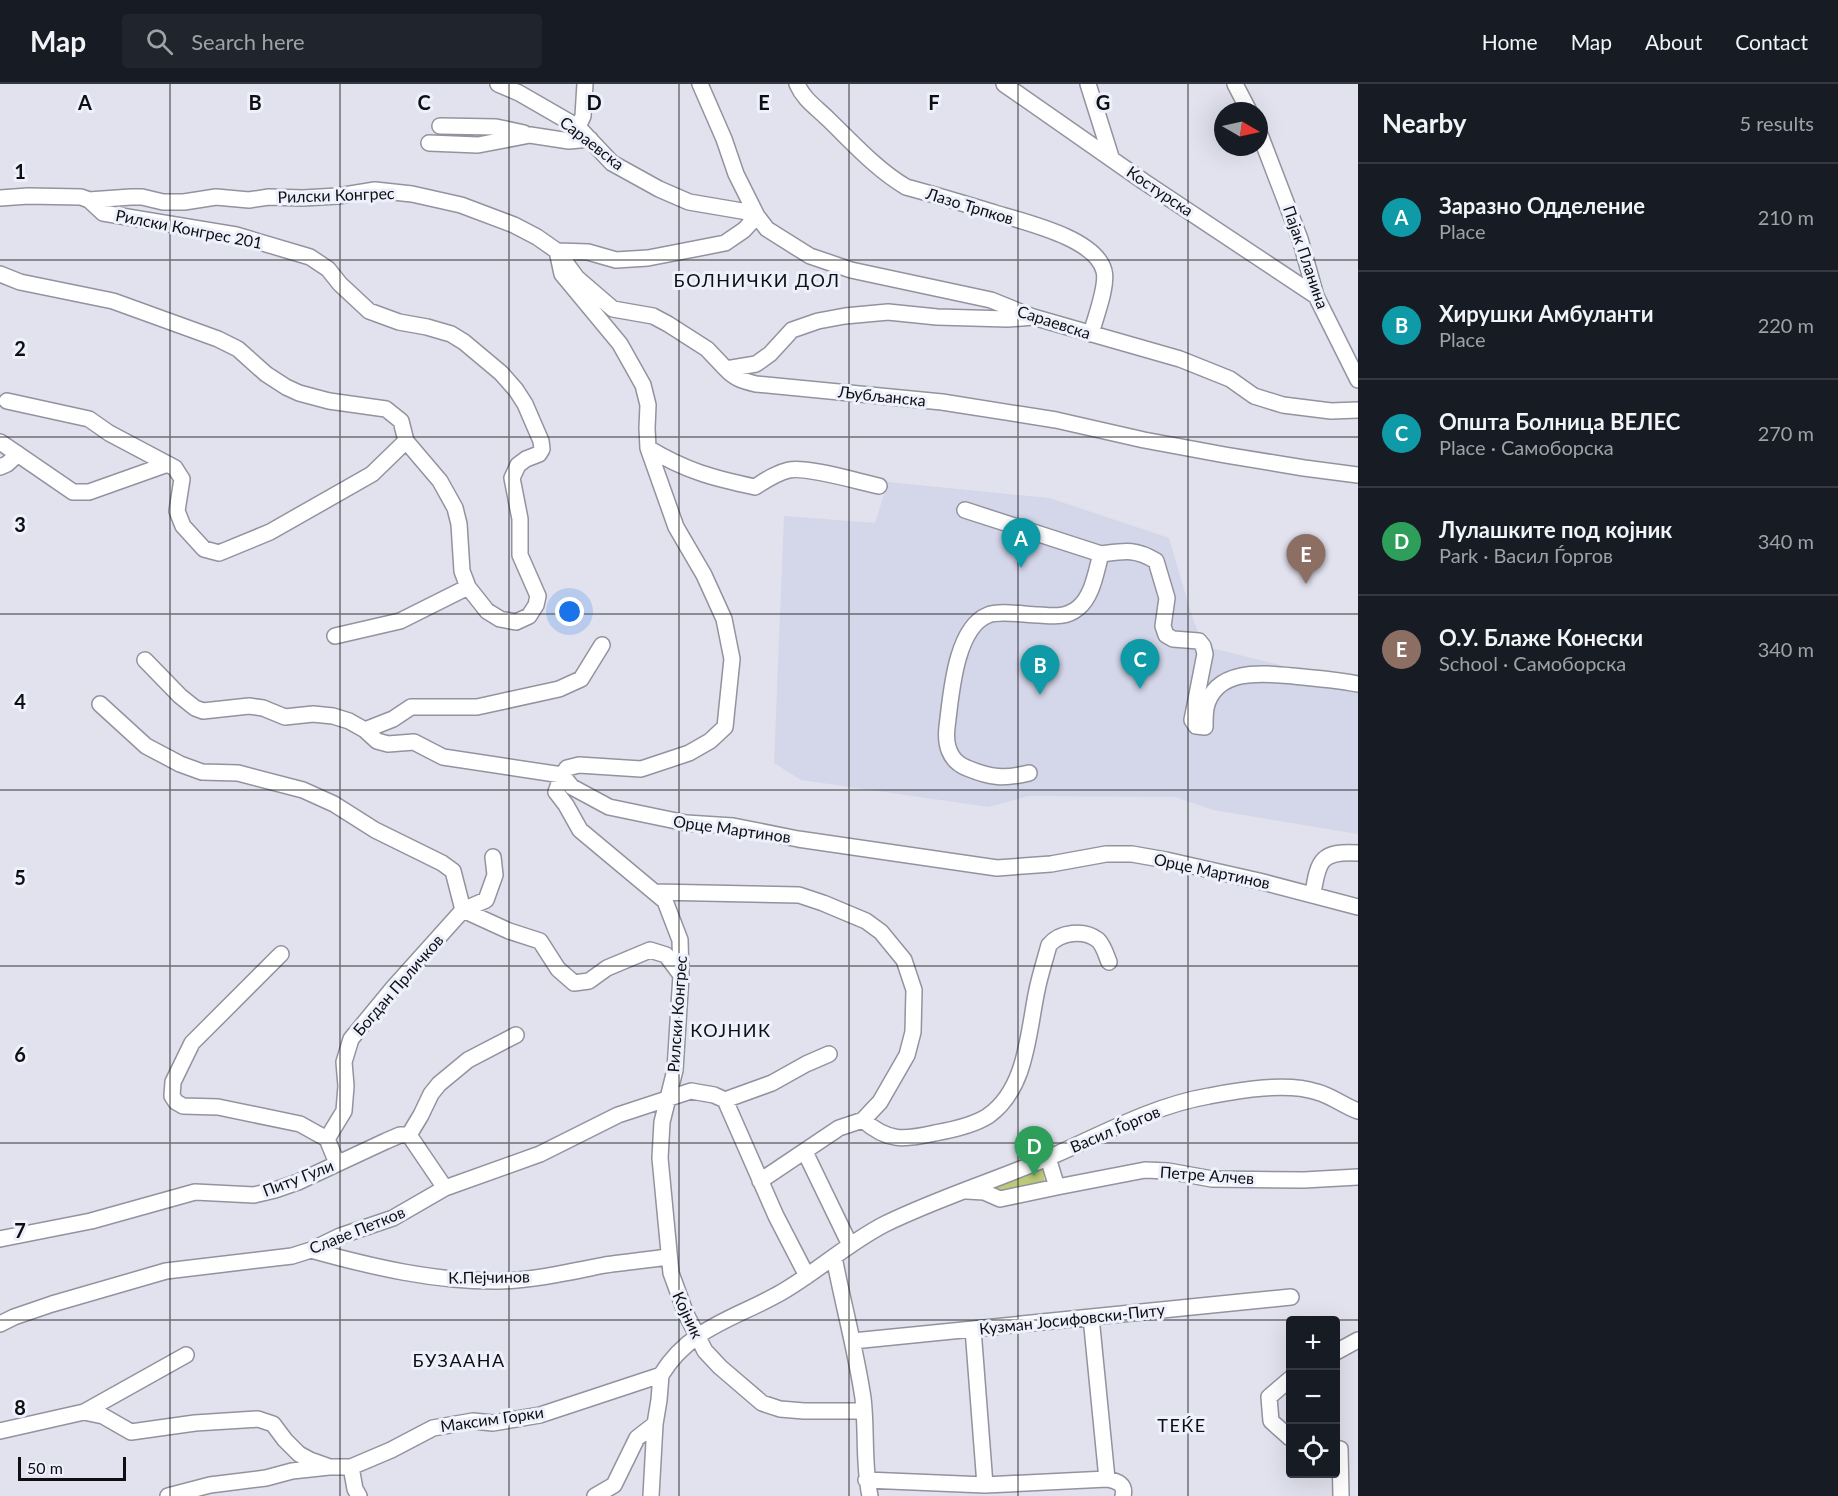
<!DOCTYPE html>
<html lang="en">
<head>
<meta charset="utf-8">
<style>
	:root { --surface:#171b24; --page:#20242c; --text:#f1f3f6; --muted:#9ea1a6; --line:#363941; --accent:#d93025 }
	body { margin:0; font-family:Lato,sans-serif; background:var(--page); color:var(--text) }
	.controls { position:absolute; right:18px; bottom:18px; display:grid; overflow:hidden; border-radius:6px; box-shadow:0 6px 24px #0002 }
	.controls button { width:54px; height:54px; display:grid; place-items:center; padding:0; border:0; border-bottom:2px solid var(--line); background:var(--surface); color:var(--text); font:30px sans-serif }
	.compass { position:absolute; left:1214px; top:18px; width:54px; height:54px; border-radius:50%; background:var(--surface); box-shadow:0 6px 24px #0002; rotate:99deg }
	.scale { position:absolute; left:18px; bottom:15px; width:108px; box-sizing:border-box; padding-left:6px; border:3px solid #0e0f12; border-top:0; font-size:16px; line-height:21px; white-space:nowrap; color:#0e0f12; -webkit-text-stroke:4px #eef0fc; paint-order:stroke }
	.you { position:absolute; left:570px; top:528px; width:21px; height:21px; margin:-15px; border:4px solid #fff; border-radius:50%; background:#1a73e8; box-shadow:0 0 0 9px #1a73e833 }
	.badge { display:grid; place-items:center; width:39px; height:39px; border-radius:50%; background:var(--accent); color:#fff; font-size:20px; font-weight:700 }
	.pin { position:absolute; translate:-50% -50px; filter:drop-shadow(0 2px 3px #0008) }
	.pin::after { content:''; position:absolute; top:32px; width:21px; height:18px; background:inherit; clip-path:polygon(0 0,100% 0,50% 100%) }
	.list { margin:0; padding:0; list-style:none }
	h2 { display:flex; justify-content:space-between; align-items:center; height:78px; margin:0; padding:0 24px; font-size:26px }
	h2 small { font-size:20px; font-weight:400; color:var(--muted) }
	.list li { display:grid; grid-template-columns:39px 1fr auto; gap:18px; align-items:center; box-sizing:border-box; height:108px; padding:0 24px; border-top:2px solid var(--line) }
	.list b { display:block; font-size:22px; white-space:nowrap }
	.list p { margin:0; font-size:20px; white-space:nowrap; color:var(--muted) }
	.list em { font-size:20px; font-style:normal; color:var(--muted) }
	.icon { flex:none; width:33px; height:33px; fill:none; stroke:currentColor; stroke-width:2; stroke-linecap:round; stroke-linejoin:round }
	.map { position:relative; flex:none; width:1358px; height:1412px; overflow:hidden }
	header { display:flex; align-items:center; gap:36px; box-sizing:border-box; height:84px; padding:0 30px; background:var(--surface); border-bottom:2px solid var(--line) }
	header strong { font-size:28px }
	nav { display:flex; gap:33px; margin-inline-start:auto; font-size:21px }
	.search { width:420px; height:54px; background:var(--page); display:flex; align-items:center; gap:15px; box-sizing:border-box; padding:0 21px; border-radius:6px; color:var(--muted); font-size:22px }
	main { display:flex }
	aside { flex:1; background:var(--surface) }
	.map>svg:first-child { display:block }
	.built { fill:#d4d6e9 }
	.green { fill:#bcca78 }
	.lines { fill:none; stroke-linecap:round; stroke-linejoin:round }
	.street-casing { stroke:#92939e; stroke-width:18 }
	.street { stroke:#fff; stroke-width:15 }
	.grid { fill:none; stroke:#0e0f12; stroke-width:1.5; stroke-opacity:0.55 }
	.labels { text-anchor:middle; stroke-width:6; stroke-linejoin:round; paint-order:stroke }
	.street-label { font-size:16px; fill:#0e0f12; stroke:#eef0fc }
	.neighbourhood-label { font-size:18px; letter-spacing:1.5px; fill:#0e0f12; stroke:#eef0fc }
	.grid-label { font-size:20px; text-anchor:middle; font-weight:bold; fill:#0e0f12; stroke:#eef0fc; stroke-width:6; stroke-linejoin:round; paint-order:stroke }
</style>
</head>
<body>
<header>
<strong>Map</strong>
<div class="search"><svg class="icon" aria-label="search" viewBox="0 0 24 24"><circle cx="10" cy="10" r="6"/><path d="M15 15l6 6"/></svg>Search here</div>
<nav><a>Home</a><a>Map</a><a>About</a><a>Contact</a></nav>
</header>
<main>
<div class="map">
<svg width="1358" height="1412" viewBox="0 0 1358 1412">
	<rect width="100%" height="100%" fill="#e1e2ee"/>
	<path class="built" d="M888,398L1049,414L1169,454L1191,529L1203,562L1358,600V750L1213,726L1175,713L1028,712L989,723L801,696L774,679L784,432L875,439Z"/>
	<path class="green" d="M1043,1084L1045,1100L1025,1109L984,1108Z"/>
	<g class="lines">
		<g class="street-casing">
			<path id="street" d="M498,0L519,9L578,43L612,79L659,105L689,118L742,127L757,132L744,146L725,159L648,174L616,176L588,168L557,167
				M700,0L724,55L736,90L757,132L767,145L810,172L851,186L991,216L1033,233L1180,275L1230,295L1254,312L1283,321L1331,327L1358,326
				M797,0C804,16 816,23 828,35C853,59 876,85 906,103C936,111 965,120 995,129C1024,138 1096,154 1104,187C1108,202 1095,234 1091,250
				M1004,0L1143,97L1316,212
				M1088,0L1111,73
				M1235,0L1249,27
				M440,42L496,43L524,49
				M578,43L583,32L585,0
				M1259,48L1300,155L1316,212L1358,296
				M429,59L478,61L530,51L569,57L590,55
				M0,114L28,112L81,113L89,116L131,113H142L163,118H184L216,113L249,116L269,113L303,114L338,112L375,106L412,110L461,121L514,141L537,153L557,167L577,194L613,225L653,232L668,240L707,265L726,285
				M557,167L562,190L620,260L643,301L648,321L647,344L648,364L676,443L704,491L724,535L732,575L725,643L710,657L689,669L641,685L579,681L567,684L562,691L556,708L566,721L580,746L665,817L680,856L681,891L675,986L662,1038L660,1074L671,1189L686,1230L705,1267L720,1283L762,1319L780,1325L804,1327H864
				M0,190L20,198L113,217L218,255L238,265L266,290L286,303L299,309L329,317L386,325L401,337L406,357
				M1033,233L1008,235L937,233L888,228L845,232L818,237L792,246L770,270L756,280L726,285C735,295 744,297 756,300L942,318L1056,336L1144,356L1225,371L1304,384L1358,391
				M7,317L89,335L109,349L175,384L182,395L177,427L183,442L204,465L219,469L270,448L372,390L406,357L440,397L455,424L459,440L462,487L468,503L487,527L500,535L516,538L529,532L536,521L538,512L520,471V435L512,394L518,381L526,375L539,370L542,365L541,357L525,320L516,306L501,289L464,258L451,250L427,243L399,238L369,227L340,200L328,185L310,173L236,151L103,129L89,116
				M0,358L73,408H89L165,381
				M648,364C686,387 713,394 755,403C766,396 776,389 789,386C806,382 860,398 879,402
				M0,383L7,380L18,370
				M965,426L1101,470C1124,467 1135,464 1156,477L1167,514L1163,542L1166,551L1173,555L1199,557L1203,562L1205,570L1192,636L1196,642L1205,643C1205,637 1205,630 1206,624C1215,584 1262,589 1293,592C1315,594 1336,596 1358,600
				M335,552L400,537L468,503
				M145,576L180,612L195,624L203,627L249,622L263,624L285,633L313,630L333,632L349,637L365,646L377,657L388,660L414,658L443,673L562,691L572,703L609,723L686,739L733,742L798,755L997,784L1051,780L1106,770H1132L1166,776L1259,797L1358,823
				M100,620L146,662L180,680L202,688L238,689L303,706L334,720L375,746L442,779L453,787L463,826L509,847L540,857L558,885L574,899L589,897L607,884L650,866L666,871L681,891
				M365,646L393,635L411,623H477L559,605L581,595L602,561
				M1029,689C1004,695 991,694 967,684C949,677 945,660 947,643C951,612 955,544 988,531C1000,526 1026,531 1039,531C1053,532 1066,534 1078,524C1093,512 1096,487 1101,470
				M655,808L799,811L823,819L866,837L881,848L904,876L914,906L913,948L907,971L880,1018L863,1036L839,1044L760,1097
				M1313,810C1318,775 1322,767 1358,769
				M281,870L192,959L173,998L172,1012L176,1018L183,1022L218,1023L300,1040L327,1055
				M725,1016L772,999L806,980L829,970
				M863,1036C888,1058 904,1056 935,1049C952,1046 974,1041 988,1032C1027,1005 1028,948 1037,906C1040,891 1045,876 1049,861C1060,848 1084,845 1098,856C1104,862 1106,871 1109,878
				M409,1051L445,1104
				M805,1068L850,1161
				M1048,1074L1057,1103L1145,1086L1168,1087L1212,1095L1304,1096L1358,1093
				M337,1079L327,1055L344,1027L346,1002L344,978L351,955L393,904L463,826L486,816L495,791L493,773
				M967,1107L984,1108L1000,1115L1057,1103
				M0,1155L91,1137L195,1108L254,1111L275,1106L298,1098L386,1057L400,1051H409L421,1031L431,1010L439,1000L468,976L516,951
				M311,1166C372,1183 436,1198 500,1197C535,1196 570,1188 605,1181C626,1178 647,1176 668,1173
				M834,1173C843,1220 856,1267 863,1314C867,1347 863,1380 870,1412
				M1091,1233L1107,1395
				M0,1240L14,1233L52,1220L166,1187L292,1172L311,1166L340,1152L393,1134L445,1104L540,1070L618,1031L691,1007L714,1011L725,1016L776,1132L807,1192
				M973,1245L985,1401
				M853,1257L1291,1213
				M1336,1268L1358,1256
				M1290,1295L1269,1313L1271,1337L1290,1354
				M84,1328L186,1271
				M0,1347L84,1328L103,1332L131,1348L195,1339L258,1335L273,1340L285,1356L299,1370L310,1376L327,1382
				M1336,1364L1340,1365L1341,1412
				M351,1383L355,1405L359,1412
				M866,1396L985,1401L1107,1395C1117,1397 1126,1400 1123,1412
				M168,1412L210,1401L266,1394L292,1387L329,1383H351L391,1366L433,1344L473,1337L493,1339L540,1331L661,1291C690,1243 737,1234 782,1208C818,1187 848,1159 885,1140C940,1113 1000,1095 1057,1070C1106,1048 1156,1021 1209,1012C1240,1006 1287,998 1317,1008C1332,1012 1344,1022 1358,1027
				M595,1412L614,1401L637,1354L655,1340
				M651,1412L655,1340L659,1316L661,1291"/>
		</g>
		<use href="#street" class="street"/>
	</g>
	<path class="grid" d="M170,0V1412M340,0V1412M509,0V1412M679,0V1412M849,0V1412M1018,0V1412M1188,0V1412M0,176H1358M0,353H1358M0,530H1358M0,706H1358M0,882H1358M0,1059H1358M0,1236H1358"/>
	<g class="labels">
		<g class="street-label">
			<text transform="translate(592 59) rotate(38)" y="6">Сараевска</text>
			<text transform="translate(1160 107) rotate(34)" y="6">Костурска</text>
			<text transform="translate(336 111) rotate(-2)" y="6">Рилски Конгрес</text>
			<text transform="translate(970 122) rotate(17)" y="6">Лазо Трпков</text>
			<text transform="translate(189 145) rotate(11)" y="6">Рилски Конгрес 201</text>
			<text transform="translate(1306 173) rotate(71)" y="6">Пајак Планина</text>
			<text transform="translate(1054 238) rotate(18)" y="6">Сараевска</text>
			<text transform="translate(882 312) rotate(6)" y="6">Љубљанска</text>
			<text transform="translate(732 745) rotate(8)" y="6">Орце Мартинов</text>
			<text transform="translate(1212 787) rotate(12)" y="6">Орце Мартинов</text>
			<text transform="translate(398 901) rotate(-49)" y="6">Богдан Прличков</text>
			<text transform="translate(677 930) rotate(-86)" y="6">Рилски Конгрес</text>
			<text transform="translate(1115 1045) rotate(-23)" y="6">Васил Ѓоргов</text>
			<text transform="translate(1207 1091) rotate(4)" y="6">Петре Алчев</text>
			<text transform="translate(298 1094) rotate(-21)" y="6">Питу Гули</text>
			<text transform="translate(357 1146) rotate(-22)" y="6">Славе Петков</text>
			<text transform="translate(489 1193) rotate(-1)" y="6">К.Пејчинов</text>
			<text transform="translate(688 1231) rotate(65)" y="6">Којник</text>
			<text transform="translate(1072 1235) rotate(-6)" y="6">Кузман Јосифовски-Питу</text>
			<text transform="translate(492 1335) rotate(-8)" y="6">Максим Горки</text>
		</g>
		<g class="neighbourhood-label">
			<text x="757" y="203">БОЛНИЧКИ ДОЛ</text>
			<text x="731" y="953">КОЈНИК</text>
			<text x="459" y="1283">БУЗААНА</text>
			<text x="1182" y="1348">ТЕЌЕ</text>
		</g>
	</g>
	<g class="grid-label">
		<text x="85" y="26">A</text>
		<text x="255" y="26">B</text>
		<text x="424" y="26">C</text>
		<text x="594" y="26">D</text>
		<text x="764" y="26">E</text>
		<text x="934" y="26">F</text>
		<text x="1103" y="26">G</text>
		<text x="20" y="95">1</text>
		<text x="20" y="272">2</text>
		<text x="20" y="448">3</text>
		<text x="20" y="625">4</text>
		<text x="20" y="801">5</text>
		<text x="20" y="978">6</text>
		<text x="20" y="1154">7</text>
		<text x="20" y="1331">8</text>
	</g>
</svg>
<div class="controls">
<button>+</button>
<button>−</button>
<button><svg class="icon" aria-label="locate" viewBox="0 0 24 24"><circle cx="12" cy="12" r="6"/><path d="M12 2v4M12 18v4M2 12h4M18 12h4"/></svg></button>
</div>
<svg class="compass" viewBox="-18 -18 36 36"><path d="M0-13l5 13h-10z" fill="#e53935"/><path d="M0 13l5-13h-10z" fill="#9ea1a6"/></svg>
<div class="scale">50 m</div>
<div class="you"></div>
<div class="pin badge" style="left:1021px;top:484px;background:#0f9aa8">A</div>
<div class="pin badge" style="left:1040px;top:611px;background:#0f9aa8">B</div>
<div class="pin badge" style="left:1140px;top:605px;background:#0f9aa8">C</div>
<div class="pin badge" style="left:1034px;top:1092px;background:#2e9e5b">D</div>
<div class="pin badge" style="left:1306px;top:500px;background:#8d6e63">E</div>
</div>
<aside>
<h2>Nearby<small>5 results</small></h2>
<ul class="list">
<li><span class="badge" style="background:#0f9aa8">A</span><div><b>Заразно Одделение</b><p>Place</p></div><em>210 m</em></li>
<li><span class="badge" style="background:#0f9aa8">B</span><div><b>Хирушки Амбуланти</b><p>Place</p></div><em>220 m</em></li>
<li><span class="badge" style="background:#0f9aa8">C</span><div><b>Општа Болница ВЕЛЕС</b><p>Place · Самоборска</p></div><em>270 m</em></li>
<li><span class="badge" style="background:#2e9e5b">D</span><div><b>Лулашките под којник</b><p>Park · Васил Ѓоргов</p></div><em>340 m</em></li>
<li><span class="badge" style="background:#8d6e63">E</span><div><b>О.У. Блаже Конески</b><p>School · Самоборска</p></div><em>340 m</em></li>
</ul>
</aside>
</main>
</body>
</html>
